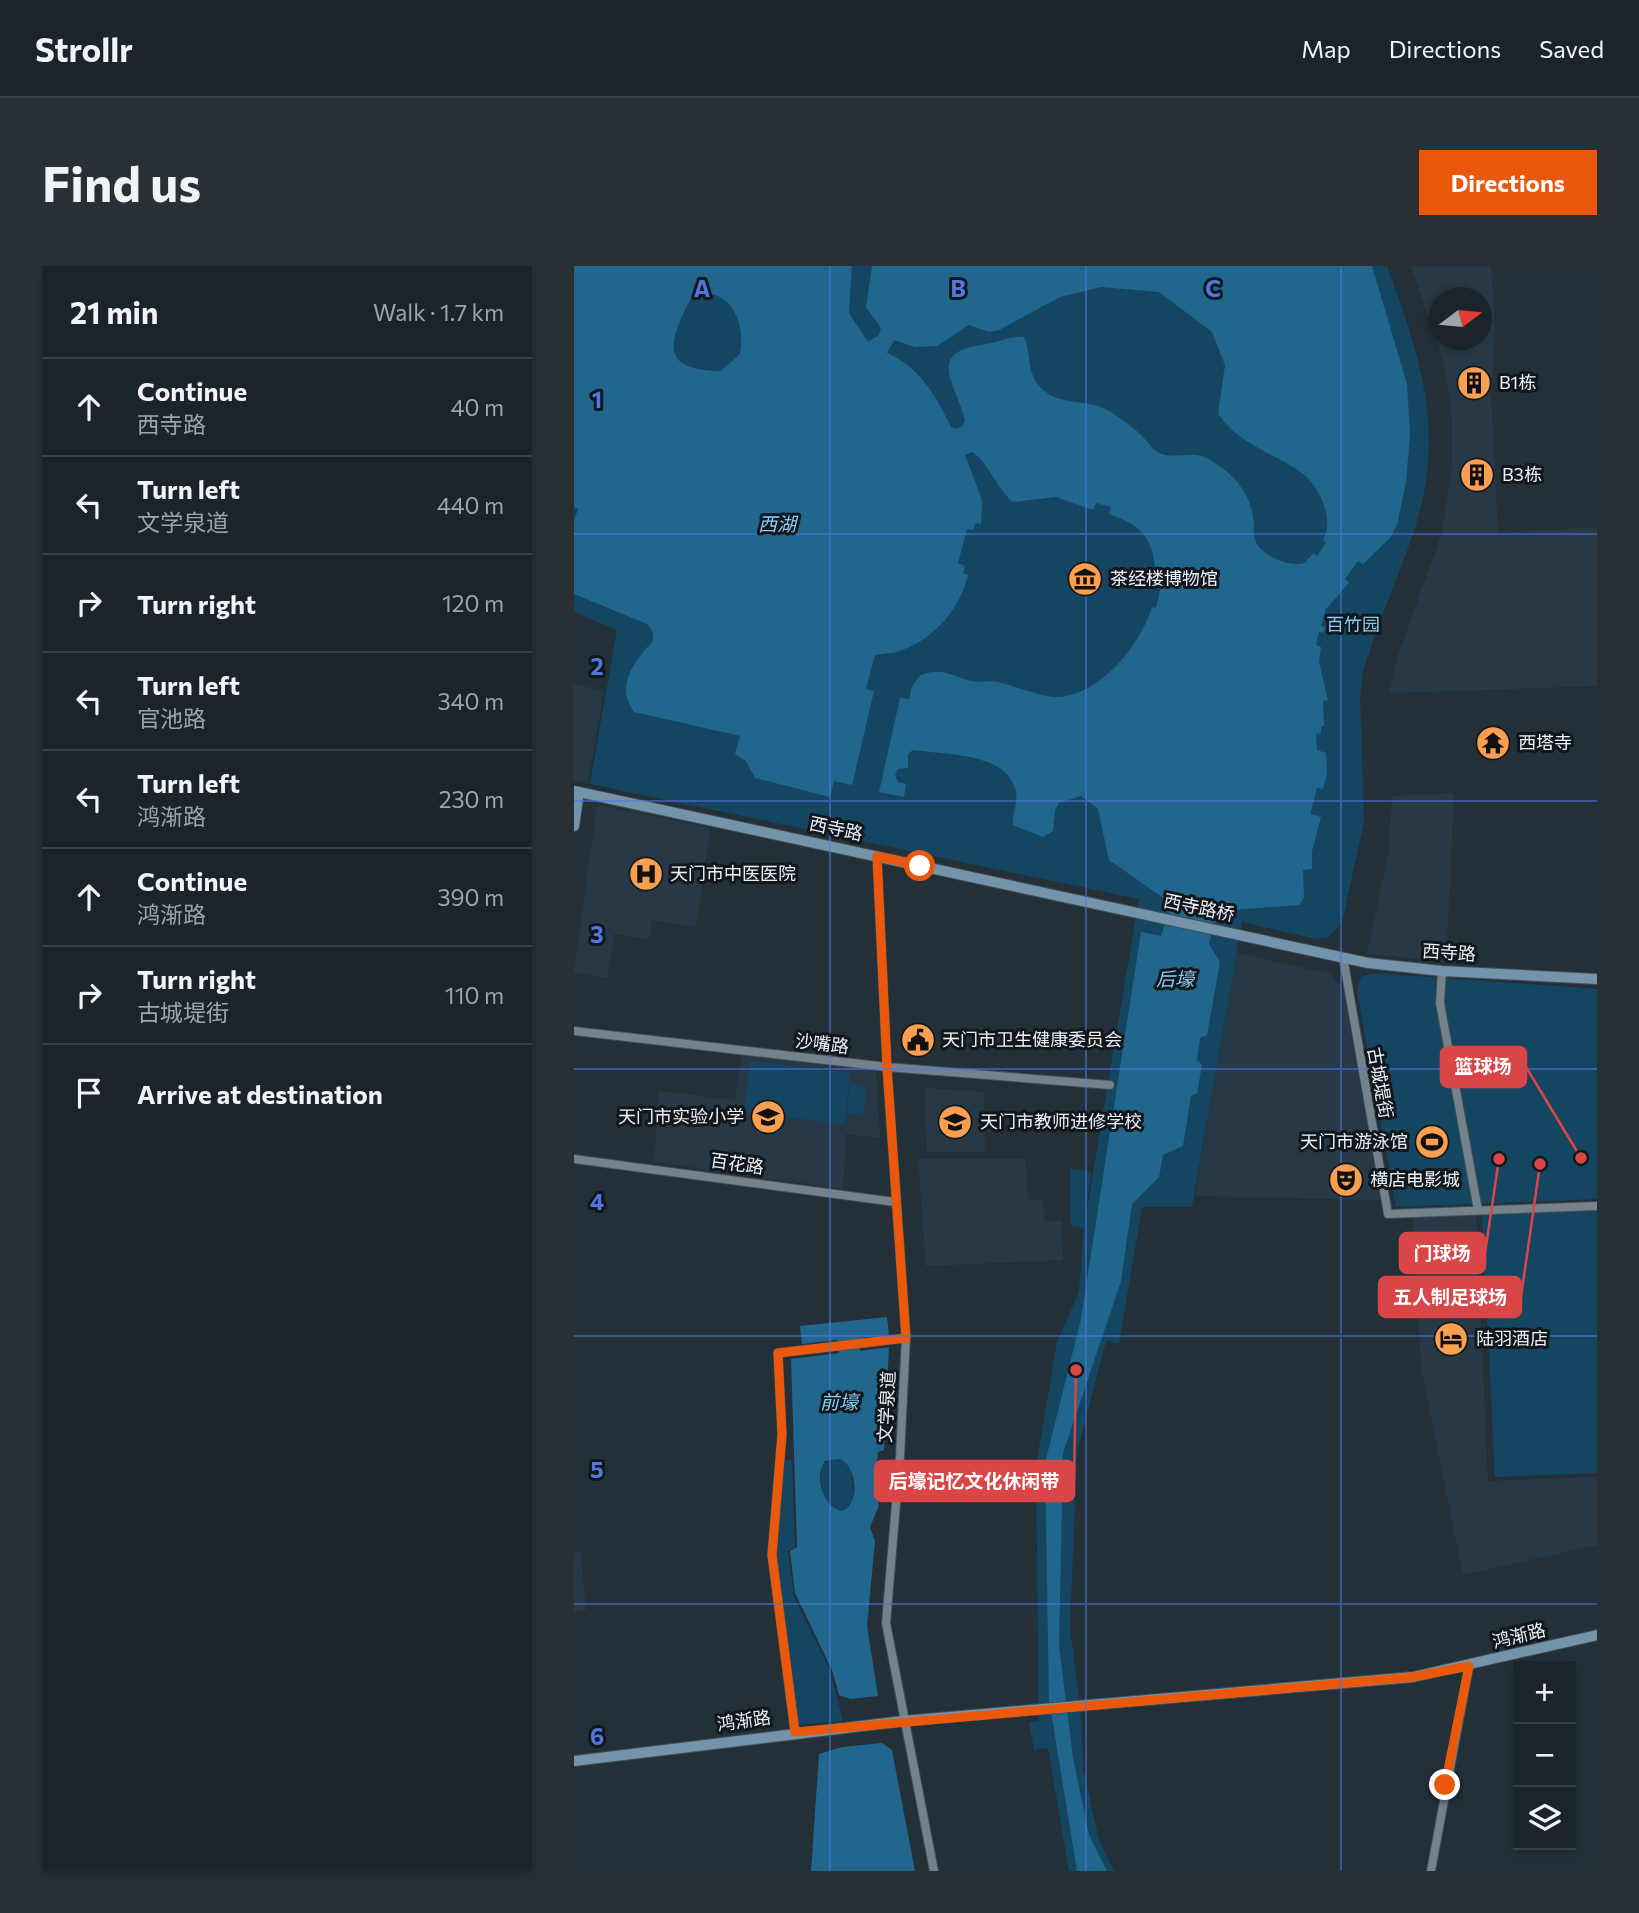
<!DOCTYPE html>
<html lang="en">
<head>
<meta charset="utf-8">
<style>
	:root { --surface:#1b242a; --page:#283036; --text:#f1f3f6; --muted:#a0a4a8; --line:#394147; --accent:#ea580c }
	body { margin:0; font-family:Commissioner,"Noto Sans SC",sans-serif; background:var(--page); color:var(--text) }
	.controls { position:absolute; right:21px; bottom:21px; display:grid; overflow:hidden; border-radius:0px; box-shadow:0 4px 10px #0003 }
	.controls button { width:63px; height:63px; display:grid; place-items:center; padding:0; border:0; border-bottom:2px solid var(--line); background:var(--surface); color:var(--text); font:35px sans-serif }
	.compass { position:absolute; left:855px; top:21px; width:63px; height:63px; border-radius:50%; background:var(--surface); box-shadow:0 4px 10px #0003; rotate:74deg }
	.stop { position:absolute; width:21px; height:21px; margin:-16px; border:5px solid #ea580c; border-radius:50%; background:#fff }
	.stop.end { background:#ea580c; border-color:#fff; box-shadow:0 2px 7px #0008 }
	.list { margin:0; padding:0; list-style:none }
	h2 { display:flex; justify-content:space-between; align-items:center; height:91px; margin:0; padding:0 28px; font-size:30px }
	h2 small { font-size:23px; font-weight:400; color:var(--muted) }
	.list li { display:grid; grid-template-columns:46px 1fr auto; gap:21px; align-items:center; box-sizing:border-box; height:98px; padding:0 28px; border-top:2px solid var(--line) }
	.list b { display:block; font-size:26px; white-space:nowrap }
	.list p { margin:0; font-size:23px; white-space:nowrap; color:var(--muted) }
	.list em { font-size:23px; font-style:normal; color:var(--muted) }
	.icon { flex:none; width:38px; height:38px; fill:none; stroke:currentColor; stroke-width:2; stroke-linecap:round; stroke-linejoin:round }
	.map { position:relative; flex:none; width:1023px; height:1605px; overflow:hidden; border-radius:0px }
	header { display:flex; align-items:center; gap:42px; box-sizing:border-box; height:98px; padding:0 35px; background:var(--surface); border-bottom:2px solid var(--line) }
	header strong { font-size:33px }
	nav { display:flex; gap:38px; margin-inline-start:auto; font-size:24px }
	.intro { display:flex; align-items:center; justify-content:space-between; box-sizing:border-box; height:168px; padding:0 42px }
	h1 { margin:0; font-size:49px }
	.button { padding:18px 32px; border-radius:0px; background:var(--accent); color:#fff; font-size:24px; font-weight:700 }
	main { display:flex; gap:42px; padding:0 42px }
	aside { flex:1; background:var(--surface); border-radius:0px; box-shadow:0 4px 10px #0003 }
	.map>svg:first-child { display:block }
	.built { fill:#273946; fill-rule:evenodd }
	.green { fill:#154661 }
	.water { fill:#21668d; fill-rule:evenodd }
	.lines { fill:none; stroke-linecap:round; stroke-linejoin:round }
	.street-casing { stroke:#424c54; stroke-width:10 }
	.secondary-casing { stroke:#424c54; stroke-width:12 }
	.street { stroke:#74828c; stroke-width:8 }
	.secondary { stroke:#7394aa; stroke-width:10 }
	.route { stroke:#ea580c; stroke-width:9 }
	.grid { fill:none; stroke:#5077e0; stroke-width:2; stroke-opacity:0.55 }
	.labels { text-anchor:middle; stroke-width:6; stroke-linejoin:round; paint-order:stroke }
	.poi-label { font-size:18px; fill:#eaf1f7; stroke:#12171b; text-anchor:start }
	.park-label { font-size:18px; fill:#83caf9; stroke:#12171b }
	.street-label { font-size:18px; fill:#eaf1f7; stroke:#12171b }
	.water-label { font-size:19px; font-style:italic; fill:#87cefd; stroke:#12171b }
	.grid-label { font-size:23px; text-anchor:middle; font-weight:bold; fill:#5077e0; stroke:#12171b; stroke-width:6; stroke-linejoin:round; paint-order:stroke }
	.leader { fill:none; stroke:#d94647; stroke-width:2.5 }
	.callout-dot { fill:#d94647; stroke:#12171b; stroke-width:2.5 }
	.callout { fill:#d94647; stroke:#d94647; stroke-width:2.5 }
	.callout-label { font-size:19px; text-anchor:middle; font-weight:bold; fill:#fff }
</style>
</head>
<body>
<header>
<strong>Strollr</strong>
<nav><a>Map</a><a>Directions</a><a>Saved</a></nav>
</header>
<div class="intro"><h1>Find us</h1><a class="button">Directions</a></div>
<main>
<aside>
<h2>21 min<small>Walk · 1.7 km</small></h2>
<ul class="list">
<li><svg class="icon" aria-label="ahead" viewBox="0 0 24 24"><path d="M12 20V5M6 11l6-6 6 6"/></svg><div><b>Continue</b><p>西寺路</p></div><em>40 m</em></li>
<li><svg class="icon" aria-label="left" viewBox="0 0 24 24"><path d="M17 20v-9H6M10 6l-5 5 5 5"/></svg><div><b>Turn left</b><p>文学泉道</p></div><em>440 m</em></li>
<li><svg class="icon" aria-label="right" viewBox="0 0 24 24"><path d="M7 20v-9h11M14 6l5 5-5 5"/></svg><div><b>Turn right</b></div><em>120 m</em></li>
<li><svg class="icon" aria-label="left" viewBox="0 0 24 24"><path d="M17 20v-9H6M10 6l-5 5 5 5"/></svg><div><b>Turn left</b><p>官池路</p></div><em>340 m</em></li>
<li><svg class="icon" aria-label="left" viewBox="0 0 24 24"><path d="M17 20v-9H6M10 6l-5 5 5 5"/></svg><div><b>Turn left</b><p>鸿渐路</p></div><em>230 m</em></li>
<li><svg class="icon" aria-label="ahead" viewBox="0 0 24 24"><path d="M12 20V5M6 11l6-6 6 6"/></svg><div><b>Continue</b><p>鸿渐路</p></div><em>390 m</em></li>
<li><svg class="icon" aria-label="right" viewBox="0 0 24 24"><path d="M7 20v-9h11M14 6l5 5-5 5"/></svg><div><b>Turn right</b><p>古城堤街</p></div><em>110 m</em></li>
<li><svg class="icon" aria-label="arrive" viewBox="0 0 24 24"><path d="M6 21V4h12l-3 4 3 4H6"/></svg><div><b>Arrive at destination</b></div></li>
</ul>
</aside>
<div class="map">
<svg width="1023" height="1605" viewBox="0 0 1023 1605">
	<rect width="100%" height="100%" fill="#243038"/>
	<path class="built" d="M837,0H917L921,63L917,129L924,267L1023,261V420L815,427L823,392L868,267L878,199V150L870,97ZM866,32H908V74H866Z
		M0,418L30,425L14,517L0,514Z
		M880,527L872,696L793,688L815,585L818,530Z
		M23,539L136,562L122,661L78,654L75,673L40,668L33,712L0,707Z
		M662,687L757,708L769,723L807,934L621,930Z
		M168,789L302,805L306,872L272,868L269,923L80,896L85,825L161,834Z
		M351,822L410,826L411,886H353Z
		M344,893H451L454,934L468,933L471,956L488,955L489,994L352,1000Z
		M902,949L914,1215L1023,1211V1279L889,1309L847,1100L839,951Z
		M7,1286L12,1344L0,1346V1287Z"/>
	<path class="green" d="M0,0H813C847,93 872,166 840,265C824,313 803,358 789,406L786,431L790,556L768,656L755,671L742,673L668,656L618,941H568L545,1077L532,1075L503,1186L496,1362L507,1449L509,1503L525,1574L540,1605H495L474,1482L460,1484L455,1456L465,1455L462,1200L483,1076L505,1026L510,962L497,960L496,903L517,906L510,960L565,633L16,518L43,364L0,346Z
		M799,707L1023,723V933L822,941L783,725L787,711Z
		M176,795L276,807L271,858L170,846Z
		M276,818L293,820L289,849L273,848Z
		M1023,944V1207L921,1211L908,949Z
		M263,1193L270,1195L277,1204L280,1235L270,1245C247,1246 245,1214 248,1198Z
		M211,1194H218L221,1281L214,1285L220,1330L256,1405L269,1455L223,1459L200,1285Z"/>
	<path class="water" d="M0,0H278L275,47L294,76L305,69L307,62L292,41L298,0H798L833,118L836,169L832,216L823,259L816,272L789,298L784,295L771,313L775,317L752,343L747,360L751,361L749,367L745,366L742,379L747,381L745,396L754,434L749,435L750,460L747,461V467L742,468L743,484L752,487L753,508L749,523L743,522L736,548L747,551L738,585V603L729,604L730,632L725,639L644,645L635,678L646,696L633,769L626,772L623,794L628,799L623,827L617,830L609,880L589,889L585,911L558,938L547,1015L489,1187L485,1380L499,1492L515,1569L533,1605H503L475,1433L471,1197L507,1053L567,666L587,670L595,646L591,633L535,594L524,543L507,530L485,537L481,544L479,565L469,571L439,559C438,549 444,537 442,527C436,486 371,489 339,484L334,488V502L324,503L321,509L324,516L332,518L330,531L305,526L326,432L335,433L338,420L347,409C369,401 377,410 397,415C406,417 415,414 424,416C442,420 468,432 486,431C528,427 567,378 578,341L582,342L587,320L582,319C581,279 575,261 535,248L537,241L522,237L519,244L482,231L439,236C423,223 413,194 398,186L391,189L408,234L407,258L401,257L400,264L393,263L384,297L391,300L389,307L394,309C386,343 360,373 328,384C319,388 310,387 301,389L292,423L300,425L278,519L260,515L256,531L181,512L172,495L161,488L166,470L60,446C41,419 60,396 79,375V366L73,358L0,328V255L4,243L0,241ZM527,21L585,26L638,66L651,99L644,148C667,180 699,186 728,207C745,219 761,255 749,274L752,277L743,290L740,287L730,297C717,301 690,291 683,278C678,270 681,261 679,252C676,227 661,210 641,197C619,181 605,195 585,187C577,183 573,174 566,168C556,159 543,149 531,143C509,132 480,141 463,117C453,103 457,86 450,71C436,70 421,77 407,79C351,87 383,120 391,154L389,160L382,163L377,161C363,131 345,100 313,87L320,74L341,81L363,80L395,59L415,66L425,64L486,31ZM139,28C164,36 170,65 166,88L147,105C85,104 94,77 117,32Z
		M313,1051L315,1069L285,1072L286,1085L315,1081L310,1184L304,1186L303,1195L308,1199L304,1242L296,1261L301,1275L293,1360L304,1430L276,1433L265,1429L258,1404L221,1327L216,1285L223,1281L217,1093L265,1087L263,1074L228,1078L226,1060ZM266,1193C283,1200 287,1240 267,1245C248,1240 240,1209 251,1195Z
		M308,1477L318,1484L341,1605H237L245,1488L268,1481Z"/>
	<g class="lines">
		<g class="street-casing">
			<path id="street" d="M303,590L313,801L332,1072L326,1190L312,1357L360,1605
				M769,691L814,948L1023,940
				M868,705L866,737L904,944
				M0,765L313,801L536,819
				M0,893L321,936
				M221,1466L198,1289L208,1169L204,1087L332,1072
				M857,1605L895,1400"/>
		</g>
		<g class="secondary-casing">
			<path id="secondary" d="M0,525L794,697L868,705L1023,713
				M0,560L5,526
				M0,1495L329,1455L839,1411L1023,1369"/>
		</g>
		<use href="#street" class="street"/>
		<use href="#secondary" class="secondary"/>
	</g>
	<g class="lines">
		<path class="route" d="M346,600L303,590L313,801L332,1072L204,1087L208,1168L198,1289L221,1466L839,1411L895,1400L871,1519"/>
	</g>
	<path class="grid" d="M256,0V1605M512,0V1605M767,0V1605M0,268H1023M0,535H1023M0,803H1023M0,1070H1023M0,1338H1023"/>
	<defs>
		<g id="building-disc" transform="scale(1.75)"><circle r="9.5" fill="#fb9e50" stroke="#12171b"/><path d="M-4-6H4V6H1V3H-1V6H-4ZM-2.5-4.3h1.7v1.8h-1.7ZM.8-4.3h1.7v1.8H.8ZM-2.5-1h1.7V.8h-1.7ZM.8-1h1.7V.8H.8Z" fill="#111"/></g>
		<g id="museum-disc" transform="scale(1.75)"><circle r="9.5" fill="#fb9e50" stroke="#12171b"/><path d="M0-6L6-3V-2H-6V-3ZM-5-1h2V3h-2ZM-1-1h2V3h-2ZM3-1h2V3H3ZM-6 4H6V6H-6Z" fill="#111"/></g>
		<g id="temple-disc" transform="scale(1.75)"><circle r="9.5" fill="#fb9e50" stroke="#12171b"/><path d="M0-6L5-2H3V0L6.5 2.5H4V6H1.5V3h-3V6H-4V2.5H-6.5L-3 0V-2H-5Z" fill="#111"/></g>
		<g id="hospital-disc" transform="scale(1.75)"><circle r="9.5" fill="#fb9e50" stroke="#12171b"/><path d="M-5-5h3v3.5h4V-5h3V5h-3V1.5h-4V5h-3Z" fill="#111"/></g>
		<g id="civic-disc" transform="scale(1.75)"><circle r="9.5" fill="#fb9e50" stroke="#12171b"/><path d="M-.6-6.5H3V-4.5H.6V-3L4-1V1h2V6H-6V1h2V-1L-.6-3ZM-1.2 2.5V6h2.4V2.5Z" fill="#111"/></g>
		<g id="school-disc" transform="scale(1.75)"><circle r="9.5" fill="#fb9e50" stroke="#12171b"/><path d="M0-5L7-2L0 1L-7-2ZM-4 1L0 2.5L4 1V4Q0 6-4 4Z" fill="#111"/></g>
		<g id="stadium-disc" transform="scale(1.75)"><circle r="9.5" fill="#fb9e50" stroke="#12171b"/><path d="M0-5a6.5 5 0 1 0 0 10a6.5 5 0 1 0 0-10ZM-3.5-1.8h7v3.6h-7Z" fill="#111"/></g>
		<g id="theatre-disc" transform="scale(1.75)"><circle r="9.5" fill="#fb9e50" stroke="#12171b"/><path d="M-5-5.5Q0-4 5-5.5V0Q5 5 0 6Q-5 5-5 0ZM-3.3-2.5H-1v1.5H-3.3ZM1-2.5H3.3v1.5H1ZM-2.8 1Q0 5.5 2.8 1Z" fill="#111"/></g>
		<g id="hotel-disc" transform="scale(1.75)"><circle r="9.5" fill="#fb9e50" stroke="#12171b"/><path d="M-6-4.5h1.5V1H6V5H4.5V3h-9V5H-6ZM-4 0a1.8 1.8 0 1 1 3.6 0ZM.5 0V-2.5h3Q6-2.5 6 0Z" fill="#111"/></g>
	</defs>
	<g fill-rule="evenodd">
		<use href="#building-disc" x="900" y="117"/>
		<use href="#building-disc" x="903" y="209"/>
		<use href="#museum-disc" x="511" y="313"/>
		<use href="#temple-disc" x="919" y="477"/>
		<use href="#hospital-disc" x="72" y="608"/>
		<use href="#civic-disc" x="344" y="774"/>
		<use href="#school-disc" x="194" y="851"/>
		<use href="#school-disc" x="381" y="856"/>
		<use href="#stadium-disc" x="858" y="876"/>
		<use href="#theatre-disc" x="772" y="914"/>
		<use href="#hotel-disc" x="877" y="1073"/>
	</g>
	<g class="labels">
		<g class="poi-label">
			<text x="925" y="123">B1栋</text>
			<text x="928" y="215">B3栋</text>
			<text x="536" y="319">茶经楼博物馆</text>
			<text x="944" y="483">西塔寺</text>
			<text x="96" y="614">天门市中医医院</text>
			<text x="368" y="780">天门市卫生健康委员会</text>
			<text x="170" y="857" text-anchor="end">天门市实验小学</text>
			<text x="406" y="862">天门市教师进修学校</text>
			<text x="834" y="882" text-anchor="end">天门市游泳馆</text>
			<text x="796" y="920">横店电影城</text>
			<text x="902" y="1079">陆羽酒店</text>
		</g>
		<g class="park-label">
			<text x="779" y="365">百竹园</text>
		</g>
		<g class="street-label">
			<text transform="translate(262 563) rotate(12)" y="6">西寺路</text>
			<text transform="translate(625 642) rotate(12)" y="6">西寺路桥</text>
			<text transform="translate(875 687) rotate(4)" y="6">西寺路</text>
			<text transform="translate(248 778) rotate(7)" y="6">沙嘴路</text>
			<text transform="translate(806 817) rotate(80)" y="6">古城堤街</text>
			<text transform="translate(163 898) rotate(8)" y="6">百花路</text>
			<text transform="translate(313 1141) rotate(-87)" y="6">文学泉道</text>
			<text transform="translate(945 1370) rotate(-14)" y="6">鸿渐路</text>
			<text transform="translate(170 1455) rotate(-8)" y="6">鸿渐路</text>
		</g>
		<g class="water-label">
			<text x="203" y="265">西湖</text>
			<text x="601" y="720">后壕</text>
			<text x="265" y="1143">前壕</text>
		</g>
	</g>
	<g class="grid-label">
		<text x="128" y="31">A</text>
		<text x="384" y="31">B</text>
		<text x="639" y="31">C</text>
		<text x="23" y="142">1</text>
		<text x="23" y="409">2</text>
		<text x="23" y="677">3</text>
		<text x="23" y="944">4</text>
		<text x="23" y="1212">5</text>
		<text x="23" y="1479">6</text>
	</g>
	<path class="leader" d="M1007 892L952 801M925 893L911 987M966 898L947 1031M502 1104L500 1215"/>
	<g class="callout-dot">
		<circle cx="1007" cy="892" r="7"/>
		<circle cx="925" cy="893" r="7"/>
		<circle cx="966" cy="898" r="7"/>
		<circle cx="502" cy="1104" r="7"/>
	</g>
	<g class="callout">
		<rect x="867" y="781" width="85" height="40" rx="7"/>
		<rect x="826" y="967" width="85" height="40" rx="7"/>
		<rect x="805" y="1011" width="142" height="40" rx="7"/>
		<rect x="301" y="1195" width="199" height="40" rx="7"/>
	</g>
	<g class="callout-label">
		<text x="909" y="807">篮球场</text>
		<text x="868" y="994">门球场</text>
		<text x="876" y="1038">五人制足球场</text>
		<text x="400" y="1222">后壕记忆文化休闲带</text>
	</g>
</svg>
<div class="controls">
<button>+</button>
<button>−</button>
<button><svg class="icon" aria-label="layers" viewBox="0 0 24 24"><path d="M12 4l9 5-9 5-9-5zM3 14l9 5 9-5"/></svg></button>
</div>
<svg class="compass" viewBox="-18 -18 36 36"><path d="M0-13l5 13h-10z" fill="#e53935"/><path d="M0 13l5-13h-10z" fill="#a0a4a8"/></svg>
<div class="stop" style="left:346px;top:600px"></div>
<div class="stop end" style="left:871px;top:1519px"></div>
</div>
</main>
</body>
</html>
